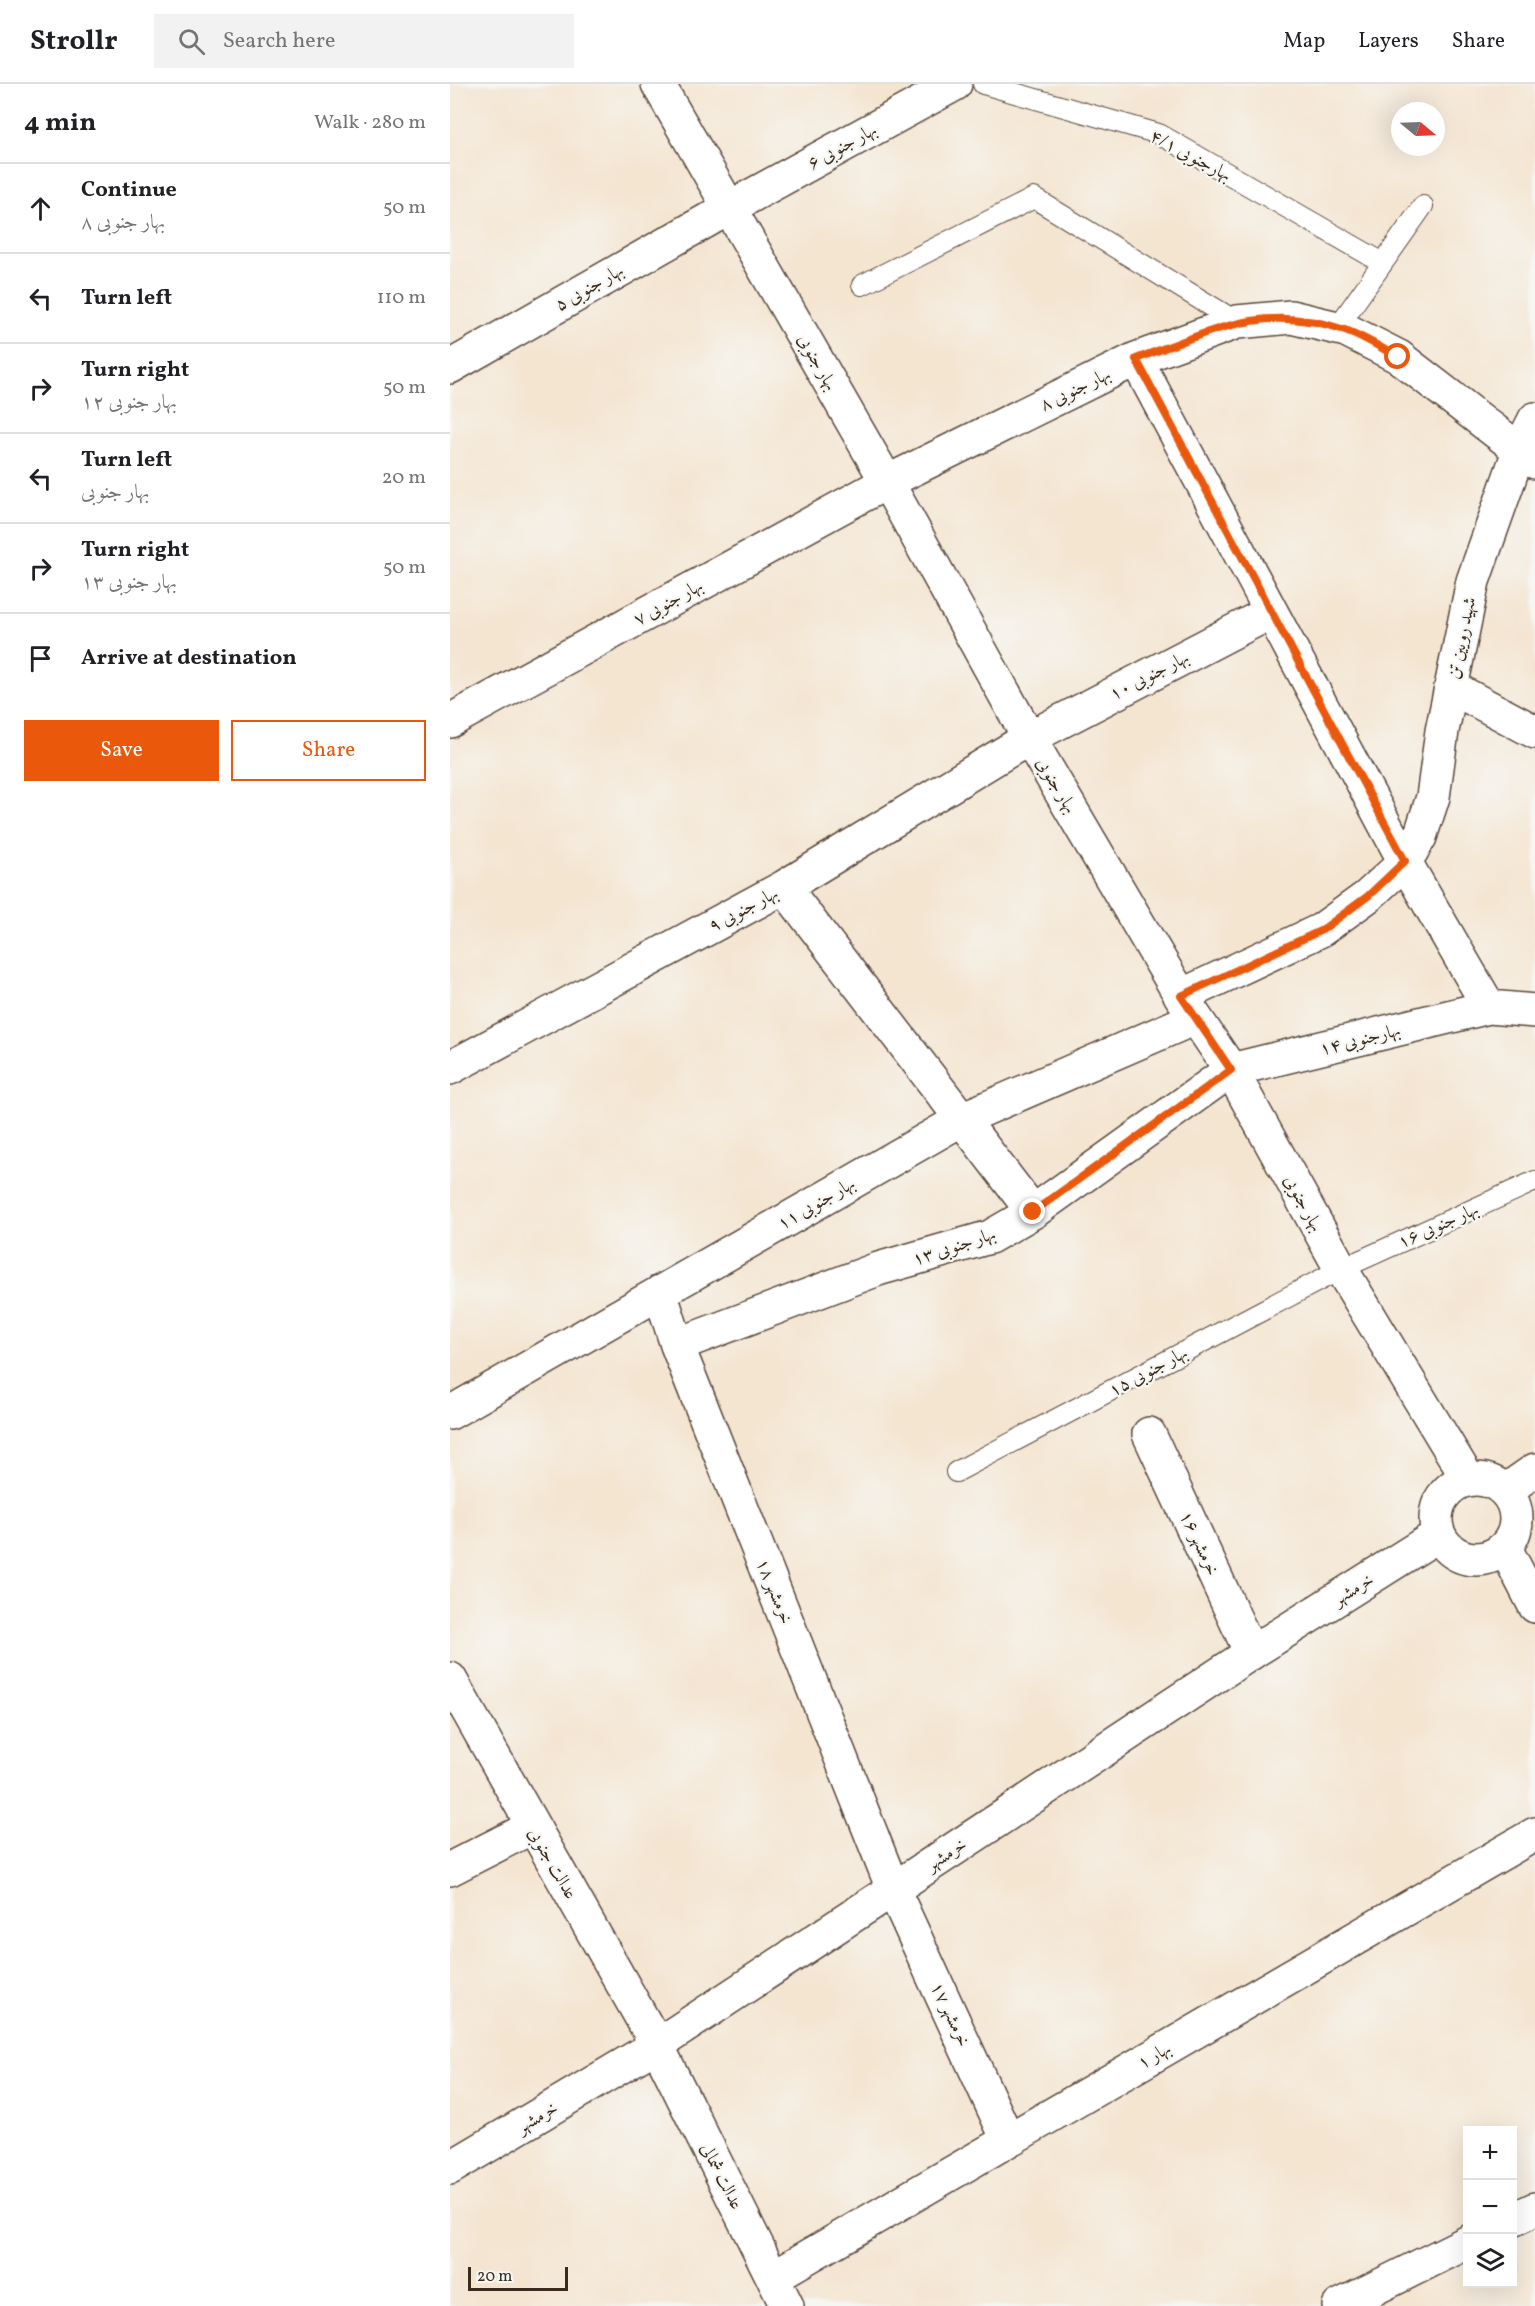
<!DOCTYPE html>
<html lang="en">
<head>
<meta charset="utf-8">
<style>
	:root { --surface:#fff; --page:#f2f2f2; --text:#202124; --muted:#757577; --line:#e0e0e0; --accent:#ea580c }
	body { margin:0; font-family:Vollkorn,Amiri,serif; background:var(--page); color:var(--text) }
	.controls { position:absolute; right:18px; bottom:18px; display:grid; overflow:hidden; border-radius:0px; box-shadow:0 6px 24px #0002 }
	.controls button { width:54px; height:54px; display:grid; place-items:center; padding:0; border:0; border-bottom:2px solid var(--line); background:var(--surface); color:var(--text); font:30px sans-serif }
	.compass { position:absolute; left:941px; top:18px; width:54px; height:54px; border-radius:50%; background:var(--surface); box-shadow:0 6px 24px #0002; rotate:109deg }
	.scale { position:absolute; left:18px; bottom:15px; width:100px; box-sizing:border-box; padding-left:6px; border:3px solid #3b2a1e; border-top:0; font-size:16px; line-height:21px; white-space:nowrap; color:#3b2a1e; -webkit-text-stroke:4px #f6f6f2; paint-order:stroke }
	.stop { position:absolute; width:18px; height:18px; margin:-14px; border:4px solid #ea580c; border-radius:50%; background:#fff }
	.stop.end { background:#ea580c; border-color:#fff; box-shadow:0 2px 6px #0008 }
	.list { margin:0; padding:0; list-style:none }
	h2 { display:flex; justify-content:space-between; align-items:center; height:78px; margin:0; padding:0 24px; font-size:26px }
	h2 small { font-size:20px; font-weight:400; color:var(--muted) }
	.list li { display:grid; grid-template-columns:39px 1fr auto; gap:18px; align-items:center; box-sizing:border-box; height:90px; padding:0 24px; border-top:2px solid var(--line) }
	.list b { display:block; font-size:22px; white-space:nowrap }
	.list p { margin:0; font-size:20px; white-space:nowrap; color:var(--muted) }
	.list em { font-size:20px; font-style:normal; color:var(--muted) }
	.actions { display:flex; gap:12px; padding:18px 24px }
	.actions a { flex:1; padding:14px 0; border:2px solid var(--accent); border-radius:0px; text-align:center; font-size:21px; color:var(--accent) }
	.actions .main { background:var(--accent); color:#fff }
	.icon { flex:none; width:33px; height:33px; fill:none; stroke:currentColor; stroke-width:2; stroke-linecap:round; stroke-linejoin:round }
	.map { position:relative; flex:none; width:1085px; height:2222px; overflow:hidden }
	header { display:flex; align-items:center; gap:36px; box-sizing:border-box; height:84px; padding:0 30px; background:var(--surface); border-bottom:2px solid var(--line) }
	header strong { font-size:28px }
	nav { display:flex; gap:33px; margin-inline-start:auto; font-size:21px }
	.search { width:420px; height:54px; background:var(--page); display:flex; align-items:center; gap:15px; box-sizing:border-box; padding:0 21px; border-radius:0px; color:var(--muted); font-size:22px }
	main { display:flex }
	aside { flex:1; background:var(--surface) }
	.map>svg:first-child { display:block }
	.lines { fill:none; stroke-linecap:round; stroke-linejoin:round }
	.lane-casing { stroke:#574639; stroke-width:22 }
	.street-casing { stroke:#574639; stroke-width:36 }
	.secondary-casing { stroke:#574639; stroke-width:36 }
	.lane { stroke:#fff; stroke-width:20 }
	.street { stroke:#fff; stroke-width:33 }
	.secondary { stroke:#fff; stroke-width:33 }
	.route { stroke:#ea580c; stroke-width:8 }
	.labels { text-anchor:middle; stroke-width:4.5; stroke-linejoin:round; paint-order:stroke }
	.street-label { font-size:18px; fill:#3b2a1e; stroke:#f6f6f2 }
</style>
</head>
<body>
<header>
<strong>Strollr</strong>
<div class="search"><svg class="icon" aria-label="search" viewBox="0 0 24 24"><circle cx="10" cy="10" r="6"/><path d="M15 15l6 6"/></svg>Search here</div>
<nav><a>Map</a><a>Layers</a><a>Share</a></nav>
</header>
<main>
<aside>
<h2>4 min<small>Walk · 280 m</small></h2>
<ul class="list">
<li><svg class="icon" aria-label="ahead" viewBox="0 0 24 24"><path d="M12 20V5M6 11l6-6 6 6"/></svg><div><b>Continue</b><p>بهار جنوبی ۸</p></div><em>50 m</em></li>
<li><svg class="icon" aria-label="left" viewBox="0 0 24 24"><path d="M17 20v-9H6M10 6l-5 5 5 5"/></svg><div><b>Turn left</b></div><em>110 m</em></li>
<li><svg class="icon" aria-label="right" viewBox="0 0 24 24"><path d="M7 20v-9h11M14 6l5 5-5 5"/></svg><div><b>Turn right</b><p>بهار جنوبی ۱۲</p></div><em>50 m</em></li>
<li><svg class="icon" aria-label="left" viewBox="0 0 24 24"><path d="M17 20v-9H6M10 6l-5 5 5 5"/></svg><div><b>Turn left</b><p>بهار جنوبی</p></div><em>20 m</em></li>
<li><svg class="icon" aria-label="right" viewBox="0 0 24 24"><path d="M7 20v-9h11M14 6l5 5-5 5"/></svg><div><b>Turn right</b><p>بهار جنوبی ۱۳</p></div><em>50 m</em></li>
<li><svg class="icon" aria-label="arrive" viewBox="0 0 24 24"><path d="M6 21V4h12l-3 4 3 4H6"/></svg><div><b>Arrive at destination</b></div></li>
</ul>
<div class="actions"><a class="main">Save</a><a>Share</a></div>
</aside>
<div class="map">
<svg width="1085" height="2222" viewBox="0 0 1085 2222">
	<rect width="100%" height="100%" fill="#f6f6f2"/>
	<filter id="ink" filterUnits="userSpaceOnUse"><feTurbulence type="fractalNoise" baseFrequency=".0167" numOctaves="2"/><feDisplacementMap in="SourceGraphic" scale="12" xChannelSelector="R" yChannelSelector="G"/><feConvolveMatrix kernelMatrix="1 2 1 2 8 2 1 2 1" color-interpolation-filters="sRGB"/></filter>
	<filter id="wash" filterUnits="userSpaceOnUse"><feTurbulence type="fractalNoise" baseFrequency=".008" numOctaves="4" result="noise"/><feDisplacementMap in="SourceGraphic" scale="24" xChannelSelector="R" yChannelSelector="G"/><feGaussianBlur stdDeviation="1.35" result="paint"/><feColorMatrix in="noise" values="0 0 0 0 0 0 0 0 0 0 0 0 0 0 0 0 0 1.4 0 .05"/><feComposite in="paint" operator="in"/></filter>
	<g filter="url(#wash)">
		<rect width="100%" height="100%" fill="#f4e5d1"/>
	</g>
	<g filter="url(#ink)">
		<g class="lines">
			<g class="lane-casing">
				<path id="lane" d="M533,0L709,50L933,179
					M412,201L584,114L787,238
					M887,244L973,122
					M506,1388L891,1185L1085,1097"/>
			</g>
			<g class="street-casing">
				<path id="street" d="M686,275L955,778L1039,923
					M0,283L279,124L505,0
					M1001,603L1085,648
					M0,637L437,398L686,275L787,238L841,233L896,246L949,273L1085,378
					M334,803L583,1128
					M731,912L871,846L918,812L955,778L970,753L983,713L992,647L1023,497L1069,367L1085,335
					M0,984L334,803L579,654L819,529
					M210,1208L227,1261L443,1805L558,2056
					M227,1261L428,1185L540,1153L583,1128L781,986L1039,923L1085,927
					M0,1329L514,1034L745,934
					M699,1350L801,1569
					M0,1785L82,1743
					M207,1961L337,2222
					M1062,2136L1085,2125
					M323,2193L1085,1750
					M889,2222L1018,2158"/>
			</g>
			<g class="secondary-casing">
				<path id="secondary" d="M208,0L437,398L579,654L731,912L781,986L891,1185L1018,1395
					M986 1435a40 40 0 1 1 80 0a40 40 0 1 1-80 0Z
					M1055,1407L1085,1386
					M1055,1464L1085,1522
					M0,1595L207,1961
					M0,2084L207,1961L801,1569L988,1451"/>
			</g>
			<use href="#lane" class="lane"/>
			<use href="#street" class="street"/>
			<use href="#secondary" class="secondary"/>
		</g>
	</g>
	<g class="lines" filter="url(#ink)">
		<path class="route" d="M583,1128L781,986L731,912L872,846L918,812L955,777L686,275C762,247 813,218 895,246C913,252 931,264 948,273"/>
	</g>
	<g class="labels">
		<g class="street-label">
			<text transform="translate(392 62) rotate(-29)" y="6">بهار جنوبی ۶</text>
			<text transform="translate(741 71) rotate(28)" y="6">بهارجنوبی ۴/۱</text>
			<text transform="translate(139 203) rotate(-30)" y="6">بهار جنوبی ۵</text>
			<text transform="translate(368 278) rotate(60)" y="6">بهار جنوبی</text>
			<text transform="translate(625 305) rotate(-26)" y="6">بهار جنوبی ۸</text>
			<text transform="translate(218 518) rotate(-29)" y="6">بهار جنوبی ۷</text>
			<text transform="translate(1011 554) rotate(-78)" y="6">شهید رویین تن</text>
			<text transform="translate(699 591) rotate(-27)" y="6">بهار جنوبی ۱۰</text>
			<text transform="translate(607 701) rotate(59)" y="6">بهار جنوبی</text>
			<text transform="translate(293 825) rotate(-28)" y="6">بهار جنوبی ۹</text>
			<text transform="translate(910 955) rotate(-14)" y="6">بهارجنوبی ۱۴</text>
			<text transform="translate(366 1119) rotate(-30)" y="6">بهار جنوبی ۱۱</text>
			<text transform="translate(854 1119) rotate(61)" y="6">بهار جنوبی</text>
			<text transform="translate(988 1141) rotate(-24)" y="6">بهار جنوبی ۱۶</text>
			<text transform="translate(504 1162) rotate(-18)" y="6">بهار جنوبی ۱۳</text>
			<text transform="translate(698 1287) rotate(-28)" y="6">بهار جنوبی ۱۵</text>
			<text transform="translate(750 1459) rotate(65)" y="6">خرمشهر ۱۶</text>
			<text transform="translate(903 1505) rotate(-32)" y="6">خرمشهر</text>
			<text transform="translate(325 1507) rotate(68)" y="6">خرمشهر ۱۸</text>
			<text transform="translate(496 1770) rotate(-33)" y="6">خرمشهر</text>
			<text transform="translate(103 1779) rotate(60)" y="6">عدالت جنوبی</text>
			<text transform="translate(501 1930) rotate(65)" y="6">خرمشهر ۱۷</text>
			<text transform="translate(704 1971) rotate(-30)" y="6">بهار ۱</text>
			<text transform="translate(87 2033) rotate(-31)" y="6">خرمشهر</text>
			<text transform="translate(272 2092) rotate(63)" y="6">عدالت شمالی</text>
		</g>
	</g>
</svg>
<div class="controls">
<button>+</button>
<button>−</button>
<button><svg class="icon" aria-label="layers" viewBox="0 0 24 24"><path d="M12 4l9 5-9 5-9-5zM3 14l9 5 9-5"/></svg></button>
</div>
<svg class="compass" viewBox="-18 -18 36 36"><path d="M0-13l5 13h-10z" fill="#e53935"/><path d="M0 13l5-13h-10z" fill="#757577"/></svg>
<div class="scale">20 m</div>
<div class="stop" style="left:948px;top:273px"></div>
<div class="stop end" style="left:583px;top:1128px"></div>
</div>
</main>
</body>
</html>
